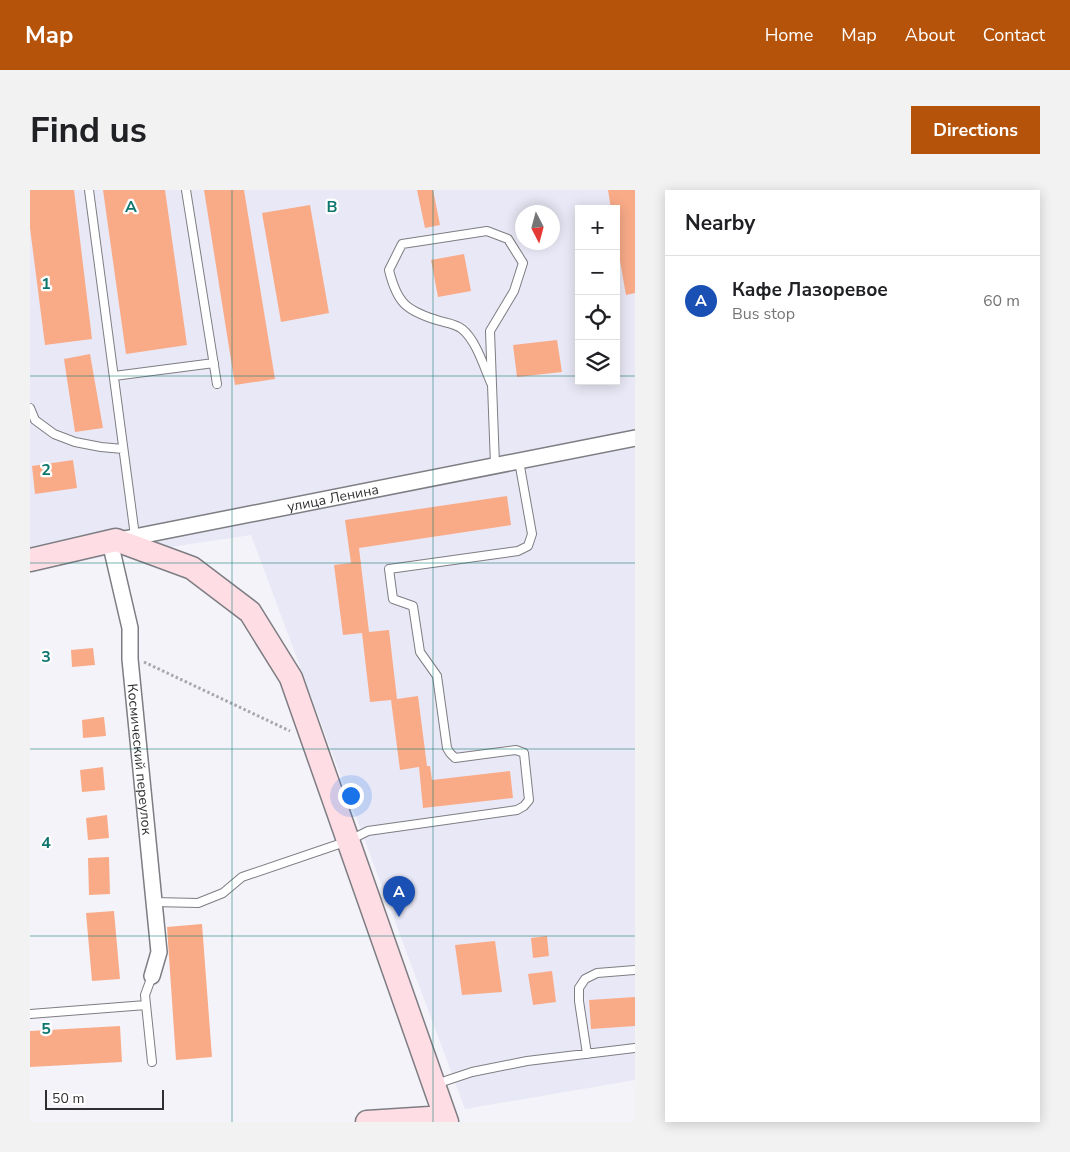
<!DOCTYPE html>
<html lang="en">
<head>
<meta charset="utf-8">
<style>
	:root { --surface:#fff; --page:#f2f2f2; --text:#202124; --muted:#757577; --line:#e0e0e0; --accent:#b45309 }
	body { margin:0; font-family:"Nunito Sans",sans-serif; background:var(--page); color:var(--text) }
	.controls { position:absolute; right:15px; top:15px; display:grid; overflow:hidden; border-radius:0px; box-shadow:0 2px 12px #0003 }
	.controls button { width:45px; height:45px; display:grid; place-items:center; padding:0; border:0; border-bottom:1px solid var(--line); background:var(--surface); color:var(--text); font:25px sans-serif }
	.compass { position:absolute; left:485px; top:15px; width:45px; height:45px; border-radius:50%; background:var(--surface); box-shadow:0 2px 12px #0003; rotate:174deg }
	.scale { position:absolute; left:15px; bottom:12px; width:119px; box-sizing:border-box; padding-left:5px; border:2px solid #2f2e31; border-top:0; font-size:14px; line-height:18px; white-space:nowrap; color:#2f2e31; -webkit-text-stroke:4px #fff; paint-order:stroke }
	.you { position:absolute; left:320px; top:605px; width:18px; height:18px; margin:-12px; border:4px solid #fff; border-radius:50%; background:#1a73e8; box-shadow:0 0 0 8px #1a73e833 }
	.badge { display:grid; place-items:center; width:32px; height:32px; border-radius:50%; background:var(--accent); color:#fff; font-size:16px; font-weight:700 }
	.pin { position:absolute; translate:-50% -41px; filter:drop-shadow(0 1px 2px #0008) }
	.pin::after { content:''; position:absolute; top:26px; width:18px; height:15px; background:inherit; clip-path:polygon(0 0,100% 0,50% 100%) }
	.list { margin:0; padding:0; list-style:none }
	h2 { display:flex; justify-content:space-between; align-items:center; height:65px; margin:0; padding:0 20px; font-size:21px }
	h2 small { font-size:16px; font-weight:400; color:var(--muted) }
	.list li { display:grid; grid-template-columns:32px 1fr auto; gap:15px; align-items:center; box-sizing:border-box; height:90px; padding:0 20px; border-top:1px solid var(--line) }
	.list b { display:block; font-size:19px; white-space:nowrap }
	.list p { margin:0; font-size:16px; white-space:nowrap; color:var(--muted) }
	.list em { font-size:16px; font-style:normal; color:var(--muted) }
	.icon { flex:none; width:28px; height:28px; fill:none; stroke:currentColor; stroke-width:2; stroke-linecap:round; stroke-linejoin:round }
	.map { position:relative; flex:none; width:605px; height:932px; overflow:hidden; border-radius:0px }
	header { display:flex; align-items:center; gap:30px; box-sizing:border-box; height:70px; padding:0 25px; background:var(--accent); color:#fff }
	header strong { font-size:24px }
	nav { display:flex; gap:28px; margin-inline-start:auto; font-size:18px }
	.intro { display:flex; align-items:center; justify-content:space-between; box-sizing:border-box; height:120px; padding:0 30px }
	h1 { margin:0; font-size:35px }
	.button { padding:12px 22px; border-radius:0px; background:var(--accent); color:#fff; font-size:18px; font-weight:700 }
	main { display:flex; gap:30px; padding:0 30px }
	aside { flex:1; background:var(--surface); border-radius:0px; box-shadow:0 2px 12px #0003 }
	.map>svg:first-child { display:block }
	.built { fill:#e9e8f6; fill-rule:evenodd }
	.building { fill:#f9ab88 }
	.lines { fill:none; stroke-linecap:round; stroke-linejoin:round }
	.service-casing { stroke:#7d7d83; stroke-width:10 }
	.minor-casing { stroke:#7d7d83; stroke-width:18 }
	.secondary-casing { stroke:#7d7d83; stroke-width:25 }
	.path { stroke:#a8a8ac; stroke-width:3; stroke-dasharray:2.5 2.5; stroke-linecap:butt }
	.service { stroke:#fff; stroke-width:8 }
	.minor { stroke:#fff; stroke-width:15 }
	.secondary { stroke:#fedee4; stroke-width:22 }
	.grid { fill:none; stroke:#0f766e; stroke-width:1; stroke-opacity:0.55 }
	.labels { text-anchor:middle; stroke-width:4.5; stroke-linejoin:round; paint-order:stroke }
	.street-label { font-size:14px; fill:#2f2e31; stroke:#fff }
	.grid-label { font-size:16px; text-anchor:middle; font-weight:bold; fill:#0f766e; stroke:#fff; stroke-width:4.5; stroke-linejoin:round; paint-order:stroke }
</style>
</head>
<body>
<header>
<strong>Map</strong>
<nav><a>Home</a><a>Map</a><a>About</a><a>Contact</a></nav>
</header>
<div class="intro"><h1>Find us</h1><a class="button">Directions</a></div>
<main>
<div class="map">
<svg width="605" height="932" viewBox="0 0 605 932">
	<rect width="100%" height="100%" fill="#f3f3f9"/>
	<path class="built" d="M0,0H605V890L435,919L221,345L60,369L0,382ZM549,19H586V191H549ZM492,22H522V52H492Z"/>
	<path class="building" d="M0,0H44L62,149L15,155L0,38Z
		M73,0H135L157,155L96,164Z
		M174,0H214L245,189L205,195Z
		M387,0H403L410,35L395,38Z
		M578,0H605V103L596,105L586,48V19H581Z
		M280,15L299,123L251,132L232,23Z
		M434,64L441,101L408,107L401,70Z
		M527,150L532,182L487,187L483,155Z
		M60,164L73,238L45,242L34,169Z
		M43,270L47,298L5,304L2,276Z
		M477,306L481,335L329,358L339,442L359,440L367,509L388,506L397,576H400L402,590L480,581L483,608L393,618L389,577L370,580L361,510L340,512L332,443L313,445L304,375L321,373L315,330Z
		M63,458L65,475L42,477L41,460Z
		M74,527L76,546L53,548L52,530Z
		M73,577L75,600L52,602L50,580Z
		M77,625L79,648L58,650L56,628Z
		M79,667L80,704L59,705L58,668Z
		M84,721L90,789L62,791L56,723Z
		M172,734L182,867L146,870L137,737Z
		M517,746L519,766L503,768L501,748Z
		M465,751L472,802L432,805L425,755Z
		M522,781L526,812L503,815L498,784Z
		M605,807V836L561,839L559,810Z
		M90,836L92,872L0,877V841Z"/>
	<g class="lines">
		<g class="service-casing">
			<path id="service" d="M59,0L105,346
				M156,0L187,194
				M84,186L184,173
				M461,193C454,177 446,150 432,139C426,134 417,133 410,131C376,121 367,113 359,80L372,54L457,41L478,49L493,73L484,101L460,141L465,275
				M0,218L5,230L24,244L45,252L71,257L93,259
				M124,712L168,713L193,703L212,687L318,651L338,641L487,620L494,616L499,610L494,563L486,560L425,568L420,563L417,558L407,486L390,462L383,416L363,409L359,379L488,361L498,356L502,344L489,271
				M0,824L116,815
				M557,864L549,811V798L555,789L567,783L605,780
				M122,872L115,805L122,786
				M406,894L442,882L497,871L605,858"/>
		</g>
		<g class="minor-casing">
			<g id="minor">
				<path id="s1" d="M89,350L605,248"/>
				<path id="s2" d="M80,352L100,438V469L129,762L122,786"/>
			</g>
		</g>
		<g class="secondary-casing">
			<path id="secondary" d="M0,370L86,350L162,378L220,422L261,488L417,932
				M337,932L415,927"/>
		</g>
		<path class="path" d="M114,472L260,541"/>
		<use href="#service" class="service"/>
		<use href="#minor" class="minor"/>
		<use href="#secondary" class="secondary"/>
	</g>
	<path class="grid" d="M202,0V932M403,0V932M0,186H549M586,186H605M0,373H605M0,559H605M0,746H605"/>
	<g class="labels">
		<g class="street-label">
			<text dy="5" stroke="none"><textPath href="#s1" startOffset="218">улица Ленина</textPath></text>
			<text dy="5" stroke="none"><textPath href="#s2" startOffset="220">Космический переулок</textPath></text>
		</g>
	</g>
	<g class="grid-label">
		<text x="101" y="22">A</text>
		<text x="302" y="22">B</text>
		<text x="16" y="99">1</text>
		<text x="16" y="285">2</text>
		<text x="16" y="472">3</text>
		<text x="16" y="658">4</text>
		<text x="16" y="844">5</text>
	</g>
</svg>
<div class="controls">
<button>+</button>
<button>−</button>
<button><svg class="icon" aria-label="locate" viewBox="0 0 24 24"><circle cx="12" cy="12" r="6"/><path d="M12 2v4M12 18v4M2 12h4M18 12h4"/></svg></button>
<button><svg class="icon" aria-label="layers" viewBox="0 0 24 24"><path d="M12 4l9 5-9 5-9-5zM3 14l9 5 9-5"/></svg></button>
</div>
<svg class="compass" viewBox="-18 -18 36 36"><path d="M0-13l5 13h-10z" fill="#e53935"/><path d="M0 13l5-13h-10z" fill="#757577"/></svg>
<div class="scale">50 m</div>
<div class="you"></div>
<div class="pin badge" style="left:369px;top:727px;background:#1a4fb4">A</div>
</div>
<aside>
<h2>Nearby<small></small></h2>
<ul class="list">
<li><span class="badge" style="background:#1a4fb4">A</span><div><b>Кафе Лазоревое</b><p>Bus stop</p></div><em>60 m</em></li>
</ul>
</aside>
</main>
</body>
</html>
